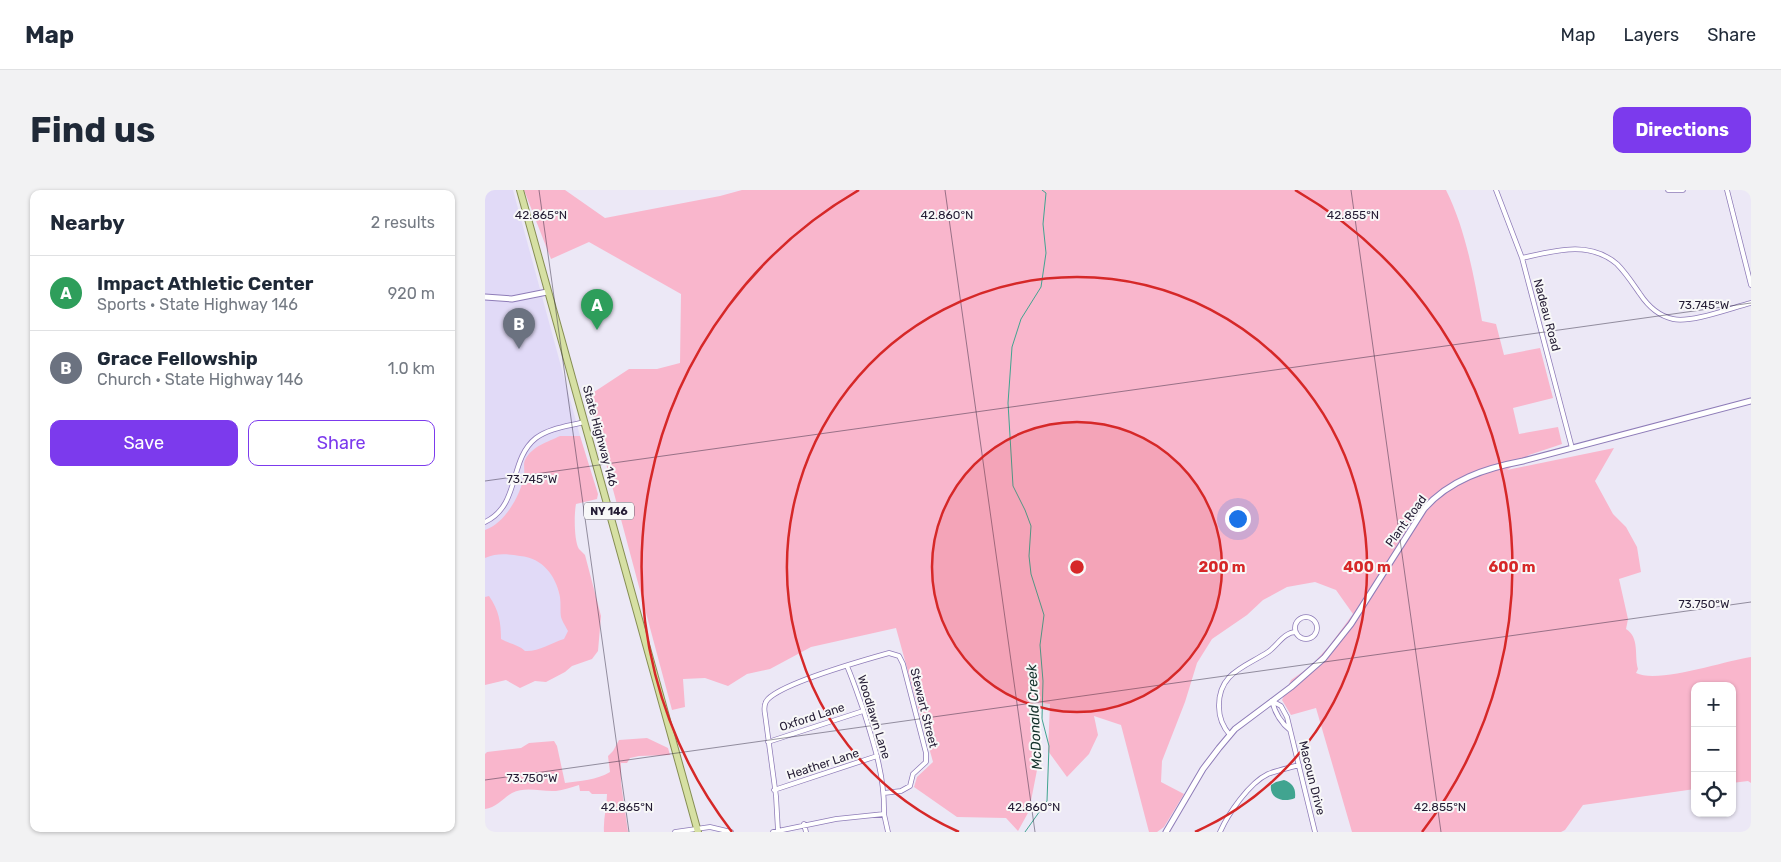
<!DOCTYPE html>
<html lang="en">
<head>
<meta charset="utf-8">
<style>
	:root { --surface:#fff; --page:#f2f2f3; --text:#1f2937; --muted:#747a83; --line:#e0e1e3; --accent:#7c3aed }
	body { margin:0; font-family:Rubik,sans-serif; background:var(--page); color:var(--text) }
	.controls { position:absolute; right:15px; bottom:15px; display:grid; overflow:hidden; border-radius:10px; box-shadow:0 1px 4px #0004 }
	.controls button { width:45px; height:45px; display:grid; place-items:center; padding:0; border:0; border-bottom:1px solid var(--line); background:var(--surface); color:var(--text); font:25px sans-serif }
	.you { position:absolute; left:752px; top:328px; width:18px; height:18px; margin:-12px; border:4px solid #fff; border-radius:50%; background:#1a73e8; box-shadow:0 0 0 8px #1a73e833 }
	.badge { display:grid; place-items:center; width:32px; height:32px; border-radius:50%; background:var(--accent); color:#fff; font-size:16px; font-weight:700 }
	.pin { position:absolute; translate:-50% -41px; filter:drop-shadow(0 1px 2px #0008) }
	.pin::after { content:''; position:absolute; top:26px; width:18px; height:15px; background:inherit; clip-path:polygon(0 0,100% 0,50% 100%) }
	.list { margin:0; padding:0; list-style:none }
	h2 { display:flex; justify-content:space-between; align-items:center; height:65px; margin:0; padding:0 20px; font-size:21px }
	h2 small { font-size:16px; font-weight:400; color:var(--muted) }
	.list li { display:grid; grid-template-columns:32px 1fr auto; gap:15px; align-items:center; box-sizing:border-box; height:75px; padding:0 20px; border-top:1px solid var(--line) }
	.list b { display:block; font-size:19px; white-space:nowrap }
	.list p { margin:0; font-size:16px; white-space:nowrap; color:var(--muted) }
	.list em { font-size:16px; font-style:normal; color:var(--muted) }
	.actions { display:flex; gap:10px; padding:15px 20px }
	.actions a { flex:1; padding:11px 0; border:1px solid var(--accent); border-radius:10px; text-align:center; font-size:18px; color:var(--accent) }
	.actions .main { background:var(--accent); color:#fff }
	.icon { flex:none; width:28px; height:28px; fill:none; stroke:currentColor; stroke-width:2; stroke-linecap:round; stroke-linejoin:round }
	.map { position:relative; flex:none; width:1266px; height:642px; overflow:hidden; border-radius:10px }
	header { display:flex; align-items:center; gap:30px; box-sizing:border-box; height:70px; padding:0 25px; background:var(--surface); border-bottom:1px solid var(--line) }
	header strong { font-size:24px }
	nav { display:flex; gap:28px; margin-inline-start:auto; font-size:18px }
	.intro { display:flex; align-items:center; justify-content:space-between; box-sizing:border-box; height:120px; padding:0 30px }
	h1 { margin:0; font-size:35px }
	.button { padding:12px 22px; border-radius:10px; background:var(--accent); color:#fff; font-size:18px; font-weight:700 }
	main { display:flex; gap:30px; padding:0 30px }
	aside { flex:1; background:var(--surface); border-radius:10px; box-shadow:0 1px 4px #0004 }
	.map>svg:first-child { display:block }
	.built { fill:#e1daf7 }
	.green { fill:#f9b6cc }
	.water { fill:#41a490 }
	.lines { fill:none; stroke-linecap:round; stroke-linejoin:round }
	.stream { stroke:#41a490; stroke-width:1 }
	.minor-casing { stroke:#8e7cb8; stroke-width:5.5 }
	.tertiary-casing { stroke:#8e7cb8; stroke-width:7 }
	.primary-casing { stroke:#868e54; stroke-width:8 }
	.minor { stroke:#fff; stroke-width:4 }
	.tertiary { stroke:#fff; stroke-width:5 }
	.primary { stroke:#d6e0a3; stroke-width:6 }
	.ticks { fill:none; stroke:#241c34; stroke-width:1; stroke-opacity:0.45 }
	.ring { fill:none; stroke:#d62828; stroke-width:2.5 }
	.labels { text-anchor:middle; stroke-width:4; stroke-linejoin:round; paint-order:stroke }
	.shield { fill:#f8f8f8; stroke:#645e6f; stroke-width:1 }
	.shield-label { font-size:11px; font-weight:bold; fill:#241c34 }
	.street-label { font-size:12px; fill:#241c34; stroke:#f8f8f8 }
	.water-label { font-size:14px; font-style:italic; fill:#13312b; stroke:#f8f8f8 }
	.ticks-label { font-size:12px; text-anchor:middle; fill:#241c34; stroke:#f8f8f8; stroke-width:4; stroke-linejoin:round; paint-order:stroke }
	.centre { fill:#d62828; stroke:#f8f8f8; stroke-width:2.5 }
	.ring-label { font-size:15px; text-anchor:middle; font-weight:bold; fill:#d62828; stroke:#f8f8f8; stroke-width:4; stroke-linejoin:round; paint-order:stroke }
</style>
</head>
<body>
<header>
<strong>Map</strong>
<nav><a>Map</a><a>Layers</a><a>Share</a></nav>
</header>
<div class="intro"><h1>Find us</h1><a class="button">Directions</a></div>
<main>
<aside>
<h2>Nearby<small>2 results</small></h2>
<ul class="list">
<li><span class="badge" style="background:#2e9e5b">A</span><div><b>Impact Athletic Center</b><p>Sports · State Highway 146</p></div><em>920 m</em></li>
<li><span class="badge" style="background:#6b7280">B</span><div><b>Grace Fellowship</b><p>Church · State Highway 146</p></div><em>1.0 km</em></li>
</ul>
<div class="actions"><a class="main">Save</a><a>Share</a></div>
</aside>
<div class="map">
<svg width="1266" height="642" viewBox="0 0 1266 642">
	<rect width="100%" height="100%" fill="#ece8f6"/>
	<path class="built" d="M0,0H28L107,290L46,311L89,452L38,468L0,462Z"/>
	<path class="green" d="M39,0H80L120,28L235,6L257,0H961C981,40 989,87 997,131L1011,134L1019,165L1055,158L1068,208L1028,218L1034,244L1073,237L1077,254L1044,265L1022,280L1129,258L1110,291L1128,324L1141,337L1152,357L1156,382L1134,389L1143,429L1141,439C1155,448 1149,465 1153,479L1151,483C1173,494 1239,471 1266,467V593L1263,591L1247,593V496H1210V599L1098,615L1080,640L1076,642H867L831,518L806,525L797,510L806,490L826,476L845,455L868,424L851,400L830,392L802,397L778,410L762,425L727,449L712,473L700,512L677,571L676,592L699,604L679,637L672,642H664L636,535L609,526L613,545L604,564L582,587L563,561L565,514L544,511L552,580L544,621L533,641L521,628L472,627L429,597L432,587L448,572L411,438L326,457L285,479L262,484L243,496L220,488L198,489L200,517L187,520L103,206L144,179H172L195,173L196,104L104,52L66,69Z
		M75,246H95L113,304L112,309L91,314C89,324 89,351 94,359C96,361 98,363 100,365L116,426L113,461L107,469L87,476L80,482L61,492L50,491L35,498L21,490L0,495V407L4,406C14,420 16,433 16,449C25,454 34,455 40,461C53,462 66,453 79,449L83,441C81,437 77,431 76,427C75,421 76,414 75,407C71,386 58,368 35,366C22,364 12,363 0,368V340C20,333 36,305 39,285C40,280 38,274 40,270C47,256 63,252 75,246Z
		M162,548L183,558L185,565L154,566L145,568L142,573H136V593L143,642H119C118,629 122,617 122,604H107L104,601H95L94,595C87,597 78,600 71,601C56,602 41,596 27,603C18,608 11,618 0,619V564L2,562L36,558L44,553L69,551L72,556L80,593C95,591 112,590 125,582L123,566L128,561L134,550Z"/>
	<path class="water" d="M799,590C808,593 811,599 810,608C799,613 784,609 786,595L791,592Z"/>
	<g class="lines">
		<path class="stream" d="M540,642L562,611L564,556L557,529L558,491L555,455L559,425L546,384L544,366L546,336L540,320L528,296L523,213L527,157L536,129L556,97L561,63L558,34L561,3L557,0"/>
		<g class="minor-casing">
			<path id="minor" d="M1011,0L1037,68L1087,258
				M1183,0H1198
				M1242,0L1266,95
				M1037,68C1069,61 1104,50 1132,74C1141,83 1148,94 1155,104C1163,116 1174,126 1188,129C1207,133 1246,118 1266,113
				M0,332C36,315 23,270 51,248C64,238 84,236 99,232
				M810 438a11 11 0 1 1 22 0a11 11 0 1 1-22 0Z
				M362,476C368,490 373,505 378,519C389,554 400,587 399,624
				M787,511L796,516L802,527L830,642
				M787,511C790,523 795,532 805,540
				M745,545C738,537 734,527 734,517C733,483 760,477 783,462C792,456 799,442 811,442
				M283,552L378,521
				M289,600L392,566
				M319,634L321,642
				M293,641L291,606L280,524C279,519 279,513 283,509C299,493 379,470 404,463L414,466L418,474L441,563V572L428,584L425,596L416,601L399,603
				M190,642L225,637L246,642
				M288,642L351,629L399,624L403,642
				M735,642C743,624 764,593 783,584C793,580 804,578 814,575"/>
		</g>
		<g class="tertiary-casing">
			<path id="tertiary" d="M0,107L27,109L62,102
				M681,642L718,579L734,558L750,539L806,497L839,468L866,434L939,319C964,290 1001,278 1038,271L1266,211"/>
		</g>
		<g class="primary-casing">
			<path id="primary" d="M35,0L213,642"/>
		</g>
		<use href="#minor" class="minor"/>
		<use href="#tertiary" class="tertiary"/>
		<use href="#primary" class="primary"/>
	</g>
	<path class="ticks" d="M54,0L144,642M460,0L550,642M866,0L956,642M0,291L1266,113M0,590L1266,412"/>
	<circle cx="592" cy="377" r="145" fill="#d62828" fill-opacity=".12"/>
	<g class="ring">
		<circle cx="592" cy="377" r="145"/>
		<path d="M474 642A290 290 0 1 1 710 642"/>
		<path d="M247 642A435 435 0 0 1 374 0M810 0A435 435 0 0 1 937 642"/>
	</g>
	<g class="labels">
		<rect class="shield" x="99" y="312.5" width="50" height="17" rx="4"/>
		<g class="shield-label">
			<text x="124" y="325">NY 146</text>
		</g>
		<g class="street-label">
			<text transform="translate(1062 125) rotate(75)" y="4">Nadeau Road</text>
			<text transform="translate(115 246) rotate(75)" y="4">State Highway 146</text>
			<text transform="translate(921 331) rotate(-54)" y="4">Plant Road</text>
			<text transform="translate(439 518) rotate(76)" y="4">Stewart Street</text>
			<text transform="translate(327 527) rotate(-18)" y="4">Oxford Lane</text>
			<text transform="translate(389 527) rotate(73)" y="4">Woodlawn Lane</text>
			<text transform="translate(338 574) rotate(-18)" y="4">Heather Lane</text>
			<text transform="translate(827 588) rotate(76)" y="4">Macoun Drive</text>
		</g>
		<g class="water-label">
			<text transform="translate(549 527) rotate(-93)" y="5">McDonald Creek</text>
		</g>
	</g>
	<g class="ticks-label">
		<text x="56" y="29">42.865°N</text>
		<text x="462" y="29">42.860°N</text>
		<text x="868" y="29">42.855°N</text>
		<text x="1219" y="119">73.745°W</text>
		<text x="47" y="293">73.745°W</text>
		<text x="1219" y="418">73.750°W</text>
		<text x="47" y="592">73.750°W</text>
		<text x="142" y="621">42.865°N</text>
		<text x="549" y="621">42.860°N</text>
		<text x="955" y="621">42.855°N</text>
	</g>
	<circle cx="592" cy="377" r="8" class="centre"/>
	<g class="ring-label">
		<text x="737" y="382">200 m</text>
		<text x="882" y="382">400 m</text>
		<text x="1027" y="382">600 m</text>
	</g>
</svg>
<div class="controls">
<button>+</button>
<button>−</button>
<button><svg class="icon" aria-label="locate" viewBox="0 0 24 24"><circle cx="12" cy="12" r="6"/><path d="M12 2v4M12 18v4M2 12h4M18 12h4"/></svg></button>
</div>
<div class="you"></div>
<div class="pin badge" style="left:112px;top:140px;background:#2e9e5b">A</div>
<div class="pin badge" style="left:34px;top:159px;background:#6b7280">B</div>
</div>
</main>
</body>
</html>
